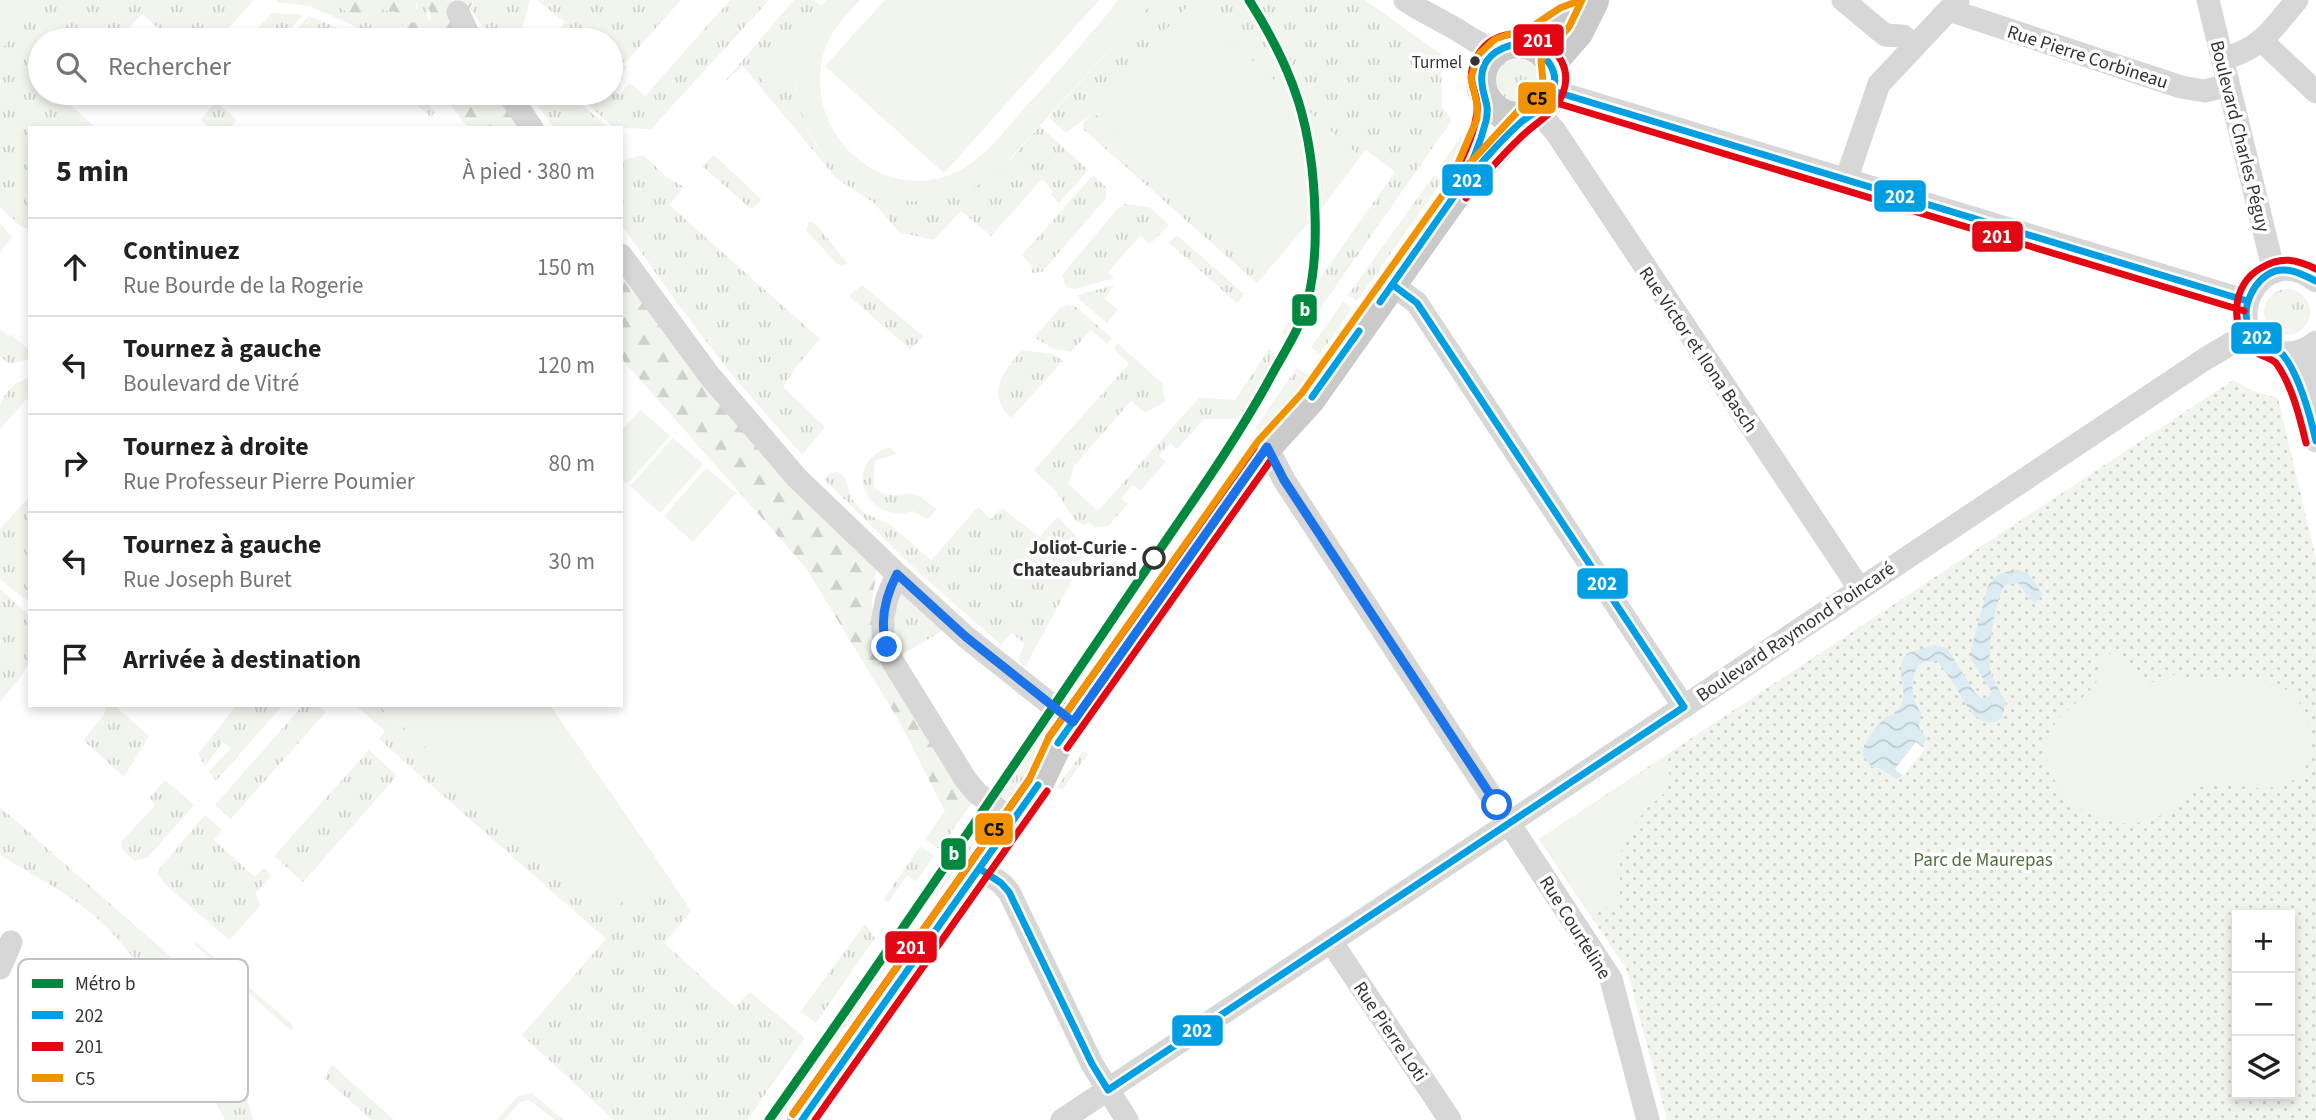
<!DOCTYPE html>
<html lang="fr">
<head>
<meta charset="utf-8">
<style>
	:root { --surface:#fff; --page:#f2f2f2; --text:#202124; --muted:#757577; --line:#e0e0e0 }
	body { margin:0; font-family:"Source Sans 3",sans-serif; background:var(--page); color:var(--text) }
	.controls { position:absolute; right:21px; bottom:21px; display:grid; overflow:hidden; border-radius:0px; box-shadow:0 4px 10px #0003 }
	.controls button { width:63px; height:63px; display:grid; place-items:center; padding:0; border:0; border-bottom:2px solid var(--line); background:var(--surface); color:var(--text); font:35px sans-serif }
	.stop { position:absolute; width:21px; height:21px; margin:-16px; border:5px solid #1a73e8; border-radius:50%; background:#fff }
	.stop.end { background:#1a73e8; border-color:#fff; box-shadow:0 2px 7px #0008 }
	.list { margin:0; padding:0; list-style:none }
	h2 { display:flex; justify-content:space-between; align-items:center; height:91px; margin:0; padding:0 28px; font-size:30px }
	h2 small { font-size:23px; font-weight:400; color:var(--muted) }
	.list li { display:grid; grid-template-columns:46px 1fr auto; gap:21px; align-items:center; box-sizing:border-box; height:98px; padding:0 28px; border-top:2px solid var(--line) }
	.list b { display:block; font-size:26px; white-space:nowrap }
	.list p { margin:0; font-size:23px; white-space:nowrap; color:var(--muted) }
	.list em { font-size:23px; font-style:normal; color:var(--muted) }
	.icon { flex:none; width:38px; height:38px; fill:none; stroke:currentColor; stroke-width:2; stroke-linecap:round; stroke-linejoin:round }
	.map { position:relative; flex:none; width:2316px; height:1120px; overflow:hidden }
	.search { position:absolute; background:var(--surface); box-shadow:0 4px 10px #0003; left:28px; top:28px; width:595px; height:77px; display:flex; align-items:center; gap:18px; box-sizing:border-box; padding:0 24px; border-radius:38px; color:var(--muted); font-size:26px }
	.panel { position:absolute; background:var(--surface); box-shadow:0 4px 10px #0003; left:28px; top:126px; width:595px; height:581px; border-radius:0px }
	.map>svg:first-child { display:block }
	.grass { fill:url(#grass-tufts) }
	.forest { fill:url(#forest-firs) }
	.park { fill:url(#park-dots); fill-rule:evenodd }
	.garden { fill:#f1f5ed }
	.water { fill:url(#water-waves) }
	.pier { fill:#fff }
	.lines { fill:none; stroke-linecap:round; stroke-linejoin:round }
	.minor { stroke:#d7d7d7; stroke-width:23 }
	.major { stroke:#cacaca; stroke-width:30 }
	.bus-1-casing { stroke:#fff; stroke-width:12 }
	.bus-2-casing { stroke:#fff; stroke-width:12 }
	.bus-3-casing { stroke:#fff; stroke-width:12 }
	.bus-1 { stroke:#009fe3; stroke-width:7 }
	.bus-2 { stroke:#e30613; stroke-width:7 }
	.bus-3 { stroke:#f39200; stroke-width:7 }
	.metro-1-casing { stroke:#fff; stroke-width:14 }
	.metro-1 { stroke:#00893e; stroke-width:9 }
	.route { stroke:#1a73e8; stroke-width:9 }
	.bus-dot { fill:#333; stroke:#fff; stroke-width:2.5 }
	.stop-dot { fill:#fff; stroke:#333; stroke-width:3.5 }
	.labels { text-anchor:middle; stroke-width:7; stroke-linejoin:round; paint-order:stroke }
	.bus-label { font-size:17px; fill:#333; stroke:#fff; text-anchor:end }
	.street-label { font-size:19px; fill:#333; stroke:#fff }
	.stop-label { font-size:19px; font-weight:bold; fill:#333; stroke:#fff; text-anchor:end }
	.park-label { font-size:19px; fill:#56703f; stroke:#fff }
	.key { fill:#fff; stroke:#c2c2c2; stroke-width:2 }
	.key-label { font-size:19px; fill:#333 }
	.line-badge { stroke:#fff; stroke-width:2.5 }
	.badge-label { font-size:19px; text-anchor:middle; font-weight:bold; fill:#fff }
	.pale-badge-label { font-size:19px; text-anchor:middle; font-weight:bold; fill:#111 }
</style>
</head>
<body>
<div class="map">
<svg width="2316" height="1120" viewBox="0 0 2316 1120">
	<defs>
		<pattern id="grass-tufts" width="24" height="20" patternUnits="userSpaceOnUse" patternTransform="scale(1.75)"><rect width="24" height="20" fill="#f1f5ed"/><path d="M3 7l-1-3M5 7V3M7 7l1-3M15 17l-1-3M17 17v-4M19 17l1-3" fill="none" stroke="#cfd2cc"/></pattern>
		<pattern id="forest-firs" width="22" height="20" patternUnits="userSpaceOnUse" patternTransform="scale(1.75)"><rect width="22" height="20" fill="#f1f5ed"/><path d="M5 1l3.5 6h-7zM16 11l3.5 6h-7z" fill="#cfd2cc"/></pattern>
		<pattern id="park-dots" width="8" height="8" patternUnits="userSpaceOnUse" patternTransform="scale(1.75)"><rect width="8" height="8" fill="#f1f5ed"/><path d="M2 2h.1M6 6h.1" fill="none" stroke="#cfd2cc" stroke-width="1.8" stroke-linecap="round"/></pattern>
		<pattern id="water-waves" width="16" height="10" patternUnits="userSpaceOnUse" patternTransform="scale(1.75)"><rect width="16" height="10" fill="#ddebf3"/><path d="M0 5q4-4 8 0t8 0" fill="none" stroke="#becad1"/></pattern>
	</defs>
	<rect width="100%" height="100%" fill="#fff"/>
	<path class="grass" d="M0,0H254L218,40H172L142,14L118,40H40V93H71L65,100L96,128H30V230L20,226L0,207Z
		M278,0H325L360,18L375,8L400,13L418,9L416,0H424L428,6L427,21L400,26L392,32V36L399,40H375L356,27L310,6L276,2Z
		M474,0H530L519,40H492L471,10Z
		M537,0H681L624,64L627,67L611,86V40H549L565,22Z
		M730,0H769L651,129L614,128L576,93H611V88L619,95L630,83L645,96Z
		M794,0H814L821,6L758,76L799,68L796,89L807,129L816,146L827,159L893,198L1010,160L1040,126L1088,170L1059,203L1051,195L1053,192L1042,179L991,236L961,211L934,240L899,232L873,202L836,178L743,66L724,82Z
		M1155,0H1365L1441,54L1442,107L1452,120L1296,343L1281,333L1395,172L1366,150L1360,157L1189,5L1093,112L1269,269L1257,283L1083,129V124L1090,115L1066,133L1049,117Z
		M272,13L303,15L280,40H257L251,36Z
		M309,16L334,26L358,40H343L335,33L328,40H321L315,34L309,40H287Z
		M1494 78a26 26 0 1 1 52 0a26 26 0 1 1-52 0Z
		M403,93H419L435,112L431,117Z
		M529,93H568L609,128H554Z
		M216,102L237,120L230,128H209L200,120Z
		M1462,135L1472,139L1449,175L1439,168Z
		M643,155L668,178L684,187L669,205L820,339L796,367L783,387L825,427L802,455L732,375L680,307L621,224V164L625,160Z
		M714,155L762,200L751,209L702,166Z
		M1093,175L1106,187V198L1042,272L1032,273L1031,265L1022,255Z
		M1434,175L1442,181L1357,301L1348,295Z
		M1125,204L1149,207L1169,225L1150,244L1140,236L1108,272L1114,278L1075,289L1066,287L1062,275L1119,207Z
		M809,222L816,224L847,263L842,266L837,264L806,230Z
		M0,224L12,237L0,253Z
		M1177,235L1244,294L1237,303L1169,243Z
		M862,285L924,337L910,349L849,296Z
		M1115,285L1104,298L1118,310L1107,323L1080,300L1078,295Z
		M2264 312a23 23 0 1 1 46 0a23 23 0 1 1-46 0Z
		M1343,302L1352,308L1320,354L1311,347Z
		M1067,305L1076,307L1112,338L1107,344L1091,330L1071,352L1054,349L1034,337L1060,308Z
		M0,329L8,336L11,334L30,351V359L9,364L0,356Z
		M1118,344L1162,383L1165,402L1145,413L1131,401L1074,466L1069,485L1098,511L1199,398L1235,400L1269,349L1285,360L1242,419H1204L1177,449L1170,443L1159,456L1166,462L1140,491L1133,485L1121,498L1128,504L1108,526L1095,527L1089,522L1085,525L1076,521L1055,490L1034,470L1129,364L1114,349Z
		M1022,350L1053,354L1063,361L1011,418C985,393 1004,371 1022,350Z
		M1297,368L1308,375L1282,411L1262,433L1255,428Z
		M30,379V395L0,429C0,422 0,411 0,405C5,392 16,380 30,379Z
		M886,448H891L896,453C891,458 881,457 875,461L873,486C885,500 897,493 912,494C921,495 929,504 937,509L928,519L913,511C869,526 840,467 886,448Z
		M838,472L845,478L851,498L864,513L889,524L931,560L978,507L991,519L1002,508L1039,537L1058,517L1076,536L1084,558L1025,667L1018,659L1025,644L1012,633L1001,645L915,569L824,479L831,473Z
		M30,496V603L0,579V529Z
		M0,589L30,616V661L22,675L0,702Z
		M901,591L944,630L898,657C893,633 893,614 901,591Z
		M106,705H114L149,736L124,777L83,740L104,715Z
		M237,705H283L216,781L209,771L231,748L223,742L205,766L198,754Z
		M303,705H318L326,712L231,819L215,805Z
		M355,705H378L610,910L666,873L691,911L664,943L735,1007L750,992L805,1038L747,1120H614L522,1035L606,939L379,739L385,731Z
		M1045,724L1051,731L1039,756L1008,802L997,794Z
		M369,750L397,776L303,882L274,856Z
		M1083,751L1088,754L1062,790L1057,787Z
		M165,780L194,805L148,857L135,861L122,850L121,842L155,805L149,798Z
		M967,795L974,800L939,849L925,839L945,811Z
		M0,807L171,957L158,973L210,1059L246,1094L253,1120H225C188,1053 151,962 91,913C64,890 30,874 0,855Z
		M983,812L992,819L937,896L928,890Z
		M205,815L222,830L214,840L255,877L264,868L272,875L256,893L260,906L229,940L167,886L157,874L160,868Z
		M920,846L934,856L916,882L907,875L888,903L884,899Z
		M865,924L875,938L816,1023L800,1012Z
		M195,941L293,1025V1030L289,1029L195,945Z
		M878,961L886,969L837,1038L829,1031Z
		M815,1052L823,1058L779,1120H766Z
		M332,1065L394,1120H372L324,1078Z
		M531,1093L564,1120H555L529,1100L520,1102L504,1120H497L518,1096Z"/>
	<path class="forest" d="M325,0H416V13H400L375,8L360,18Z
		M424,0H474L465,17L464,40H399L392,36V32L406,23L423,22L430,19L431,14Z
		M442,93H500L524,128H468Z
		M621,270L877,568L872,600L874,626L967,795L945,811L899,721L806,568L621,358Z"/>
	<path class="park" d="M2233,380L2253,391L2278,398L2316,559V1120H1667L1627,970L1539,839ZM2237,915H2290V1094H2237Z"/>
	<path class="garden" d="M0,0H46L0,51Z
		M826,0H860C845,16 830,31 824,52C801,131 880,207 957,172C984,159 1003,132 1023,110C1049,81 1075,52 1101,22L1118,0H1155L993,177C978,185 962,195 944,199C874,214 804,161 797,90C796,84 798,76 798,69L776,93L758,76Z
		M885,0H1099L944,173L825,66Z
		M1189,4L1360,157L1328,200L1269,269L1093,112Z
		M640,410L670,436L627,484L621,479V431Z
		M673,438L703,464L660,513L630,486Z
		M706,468L736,493L693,542L664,516Z
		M2115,650L2125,658L2129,670L2140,681C2159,685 2156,678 2169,675C2178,674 2191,679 2201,679C2230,678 2250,675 2279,686C2311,698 2316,747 2303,773C2269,803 2236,777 2201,787C2185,791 2177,806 2163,814C2131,834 2085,820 2063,792C2004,716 2114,701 2098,664Z
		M378,705H550L666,873L610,910Z
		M1664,758L1670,775L1665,793L1646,809L1624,839L1620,857V907L1614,910L1602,906L1591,917L1539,839Z"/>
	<path class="water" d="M2018,570L2028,573L2043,595L2034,604L2018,583L2004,586C1995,601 1986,656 1991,673C1994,683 2002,693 2006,703L2002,718C1976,734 1964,700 1954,684C1949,676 1943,668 1937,661L1922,662C1908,675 1911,699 1921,713L1919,727L1926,738C1922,753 1910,772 1897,779L1879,768L1872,767L1862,755C1864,743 1872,731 1881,722C1889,714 1900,713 1903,700C1906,683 1894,668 1908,653L1934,645L1947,648L1975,693L1983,699L1989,697L1991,691L1971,659V650L1988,586C1995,573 2004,572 2018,570Z"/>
	<path class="pier" d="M1916,742L1925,749L1904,776L1895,769Z"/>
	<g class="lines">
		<path class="minor" d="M1405,0C1418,9 1431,15 1445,23C1463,32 1477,44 1495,51
			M1843,0L1885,35L1903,36L1914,46
			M2208,0L2274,272
			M1949,10L2181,87L2205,91L2228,85
			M458,12L471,40
			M2261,40L2316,92
			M2222,59C2262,49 2271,30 2297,0
			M1553,91L2247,301
			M508,93L532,128
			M1537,111L1555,131L1859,588
			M1846,180L1879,84L1958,0
			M621,255L709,375L797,478L897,574L966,637L1073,722
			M2316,281C2259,236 2214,334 2276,351C2291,356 2305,351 2316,342
			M1393,285L1417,303L1684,707
			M2309,347C2304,376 2309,412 2316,441
			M1267,447L1284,480L1611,979L1648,1120
			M897,574L887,598L883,617V634L887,647L893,662L966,780L977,793L1013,821
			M980,869L1001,883L1009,892L1092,1064L1127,1120
			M1332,943L1450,1120
			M0,968L11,942
			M1062,1120C1444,868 1824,612 2205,359L2232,343L2252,334"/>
		<path class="major" d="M1481 80a37 37 0 1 1 74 0a37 37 0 1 1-74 0Z
			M1524,44L1565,17L1588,9L1594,0
			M1551,64L1578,33L1594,1
			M802,1120L1013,821L1038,785L1058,743L1267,447L1310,400L1456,194L1527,116"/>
		<g class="bus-1-casing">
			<path id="bus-1" d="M1518,44C1544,49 1565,72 1549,99C1543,110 1529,115 1520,123C1497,144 1477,168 1457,192C1469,170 1480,145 1486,121C1490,103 1483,99 1482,83C1479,60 1497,47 1518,44Z
				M1553,91L2247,301
				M2316,281C2303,275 2290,267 2275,271C2254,279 2239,308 2250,329C2259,346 2274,344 2283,355C2300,376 2310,415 2316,441
				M1380,302L1457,192
				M1380,302L1457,192
				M1312,397L1359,331
				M1312,397L1359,331
				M1058,743L1262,454
				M1058,743L1262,454
				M980,869L1001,883L1009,892L1092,1064L1108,1090L1684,707L1417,303L1393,285
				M802,1120L1038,785"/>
		</g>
		<g class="bus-2-casing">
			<path id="bus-2" d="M1550,101L2244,311
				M1448,187C1460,164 1474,137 1477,112C1480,91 1462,82 1478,55C1505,10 1581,45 1563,93C1555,115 1535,122 1520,138C1500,157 1483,177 1466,198
				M2306,443C2300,418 2292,385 2276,363C2270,357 2259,356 2253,350C2229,328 2231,284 2261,268C2281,256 2296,259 2316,269
				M1049,737L1254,448
				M1067,748L1271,460
				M793,1114L1029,780
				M815,1120L1047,791"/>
		</g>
		<g class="bus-3-casing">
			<path id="bus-3" d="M1457,177L1520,109L1538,97L1543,82L1541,60L1569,27L1582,0
				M793,1114L1029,780L1049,737L1258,441L1302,393L1447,189L1477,119V104L1471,78L1478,55L1495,39L1510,34H1521L1560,8L1581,0"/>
		</g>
		<use href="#bus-1" class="bus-1"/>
		<use href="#bus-2" class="bus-2"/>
		<use href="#bus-3" class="bus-3"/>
		<g class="metro-1-casing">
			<path id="metro-1" d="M769,1120C896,941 1018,759 1141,577C1187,509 1236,442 1275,369C1288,346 1302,324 1308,299C1315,271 1316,242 1315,214C1313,128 1295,72 1249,0"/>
		</g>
		<use href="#metro-1" class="metro-1"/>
	</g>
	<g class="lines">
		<path class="route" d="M887,647C879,622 885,597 897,574L966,637L1073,722L1267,447L1284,480L1497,805"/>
	</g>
	<circle class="bus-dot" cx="1475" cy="61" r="6"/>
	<circle class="stop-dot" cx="1154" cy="558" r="10"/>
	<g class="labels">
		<g class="bus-label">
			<text x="1462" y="68">Turmel</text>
		</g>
		<g class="street-label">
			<text transform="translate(2088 56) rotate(18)" y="7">Rue Pierre Corbineau</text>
			<text transform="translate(2241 136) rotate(76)" y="7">Boulevard Charles Péguy</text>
			<text transform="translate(1699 349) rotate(56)" y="7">Rue Victor et Ilona Basch</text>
			<text transform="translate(1795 631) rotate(-34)" y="7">Boulevard Raymond Poincaré</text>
			<text transform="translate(1576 927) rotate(58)" y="7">Rue Courteline</text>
			<text transform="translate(1391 1031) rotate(56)" y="7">Rue Pierre Loti</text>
		</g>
		<g class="stop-label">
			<text x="1137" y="554">Joliot-Curie -<tspan x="1137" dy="22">Chateaubriand</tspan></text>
		</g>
		<g class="park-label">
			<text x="1983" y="866">Parc de Maurepas</text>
		</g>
	</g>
	<rect x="18" y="959" width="230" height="143" rx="10" class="key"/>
	<rect x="32" y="979" width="31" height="9" fill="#00893e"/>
	<rect x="32" y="1011" width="31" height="8" fill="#009fe3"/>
	<rect x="32" y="1042" width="31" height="9" fill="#e30613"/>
	<rect x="32" y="1074" width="31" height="8" fill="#f39200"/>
	<g class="key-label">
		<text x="75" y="990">Métro b</text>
		<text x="75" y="1022">202</text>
		<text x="75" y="1053">201</text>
		<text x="75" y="1085">C5</text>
	</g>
	<g class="line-badge">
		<rect x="1512" y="23" width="53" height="34" rx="7" fill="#e30613"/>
		<rect x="1517" y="81" width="40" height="34" rx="7" fill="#f39200"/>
		<rect x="1441" y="163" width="53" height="34" rx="7" fill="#009fe3"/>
		<rect x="1873" y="179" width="54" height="34" rx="7" fill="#009fe3"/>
		<rect x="1971" y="220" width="53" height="33" rx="7" fill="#e30613"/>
		<rect x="1291" y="293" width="27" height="34" rx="7" fill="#00893e"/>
		<rect x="2230" y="321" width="53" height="34" rx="7" fill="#009fe3"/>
		<rect x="1576" y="567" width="53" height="33" rx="7" fill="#009fe3"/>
		<rect x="974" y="812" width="40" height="34" rx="7" fill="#f39200"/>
		<rect x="940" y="837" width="27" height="34" rx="7" fill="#00893e"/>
		<rect x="884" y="930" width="54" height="34" rx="7" fill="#e30613"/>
		<rect x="1171" y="1014" width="53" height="33" rx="7" fill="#009fe3"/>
	</g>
	<g class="badge-label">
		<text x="1538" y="47">201</text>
		<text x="1467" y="187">202</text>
		<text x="1900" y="203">202</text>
		<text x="1997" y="243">201</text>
		<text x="1305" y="316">b</text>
		<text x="2257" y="344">202</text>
		<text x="1602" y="590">202</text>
		<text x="954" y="860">b</text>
		<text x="911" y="954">201</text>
		<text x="1197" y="1037">202</text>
	</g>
	<g class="pale-badge-label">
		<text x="1537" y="105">C5</text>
		<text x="994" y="836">C5</text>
	</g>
</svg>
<div class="controls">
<button>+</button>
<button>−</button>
<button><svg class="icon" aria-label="layers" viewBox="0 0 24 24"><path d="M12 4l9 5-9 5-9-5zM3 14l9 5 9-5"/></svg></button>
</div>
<div class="stop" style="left:1497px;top:805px"></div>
<div class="stop end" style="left:887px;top:647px"></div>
<div class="search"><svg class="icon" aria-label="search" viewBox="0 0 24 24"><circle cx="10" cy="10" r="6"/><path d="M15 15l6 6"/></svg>Rechercher</div>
<section class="panel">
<h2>5 min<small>À pied · 380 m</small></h2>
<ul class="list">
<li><svg class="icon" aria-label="ahead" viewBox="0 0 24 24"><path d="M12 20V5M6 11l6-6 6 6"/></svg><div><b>Continuez</b><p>Rue Bourde de la Rogerie</p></div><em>150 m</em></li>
<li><svg class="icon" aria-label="left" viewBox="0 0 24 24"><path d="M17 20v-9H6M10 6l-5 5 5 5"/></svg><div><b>Tournez à gauche</b><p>Boulevard de Vitré</p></div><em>120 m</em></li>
<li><svg class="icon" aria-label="right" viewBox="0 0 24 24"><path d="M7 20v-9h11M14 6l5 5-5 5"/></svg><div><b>Tournez à droite</b><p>Rue Professeur Pierre Poumier</p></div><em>80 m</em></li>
<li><svg class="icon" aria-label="left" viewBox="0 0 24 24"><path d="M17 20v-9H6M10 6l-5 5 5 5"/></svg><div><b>Tournez à gauche</b><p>Rue Joseph Buret</p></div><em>30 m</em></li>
<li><svg class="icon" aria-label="arrive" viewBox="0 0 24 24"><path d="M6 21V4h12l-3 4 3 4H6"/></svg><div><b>Arrivée à destination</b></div></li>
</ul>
</section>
</div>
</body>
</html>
